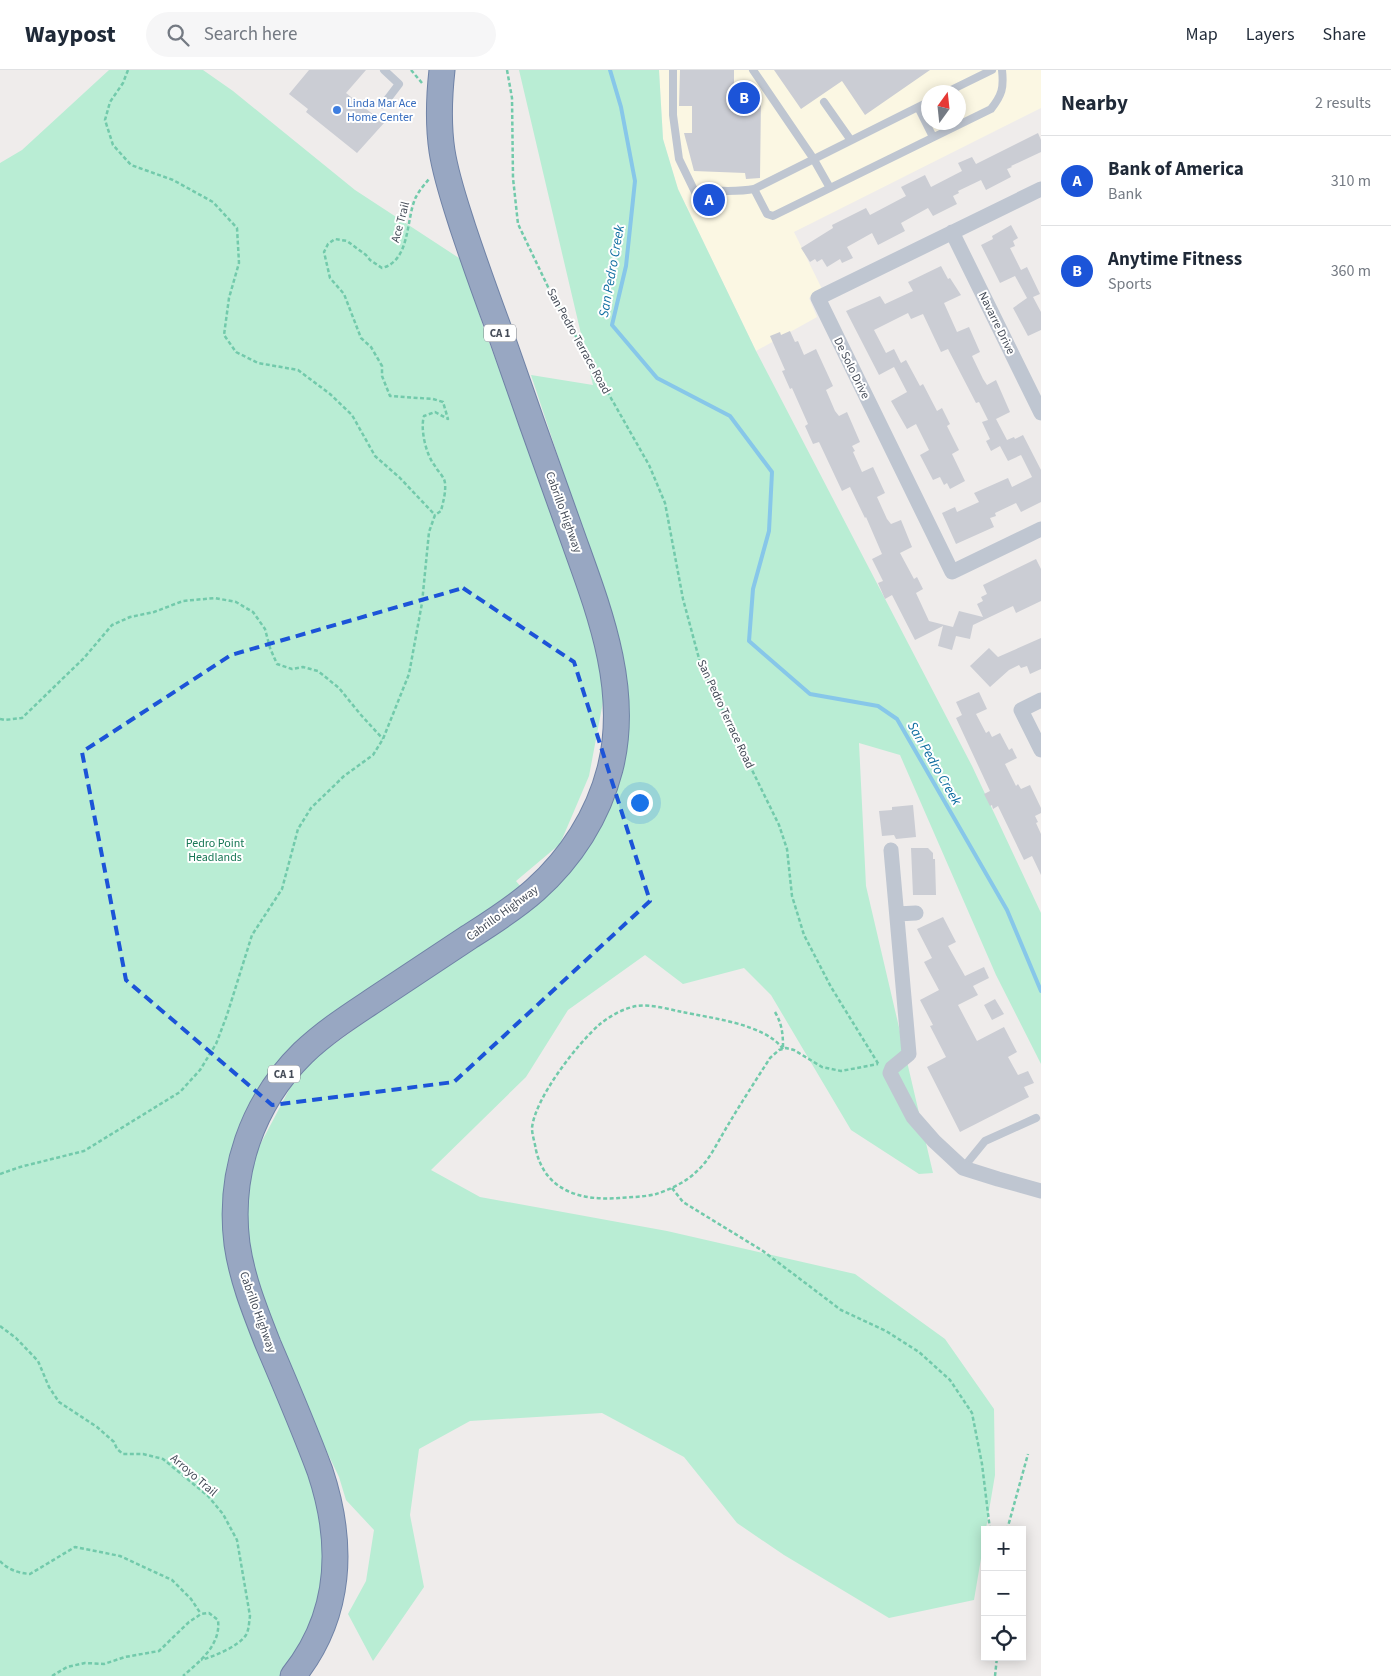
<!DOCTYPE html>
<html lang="en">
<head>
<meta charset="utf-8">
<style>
	:root { --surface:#fff; --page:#f6f6f7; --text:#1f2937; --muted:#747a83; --line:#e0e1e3; --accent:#1c54d8 }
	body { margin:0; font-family:"Source Sans 3",sans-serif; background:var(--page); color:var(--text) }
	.controls { position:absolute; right:15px; bottom:15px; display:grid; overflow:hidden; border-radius:0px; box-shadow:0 2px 12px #0003 }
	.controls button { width:45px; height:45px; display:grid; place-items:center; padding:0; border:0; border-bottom:1px solid var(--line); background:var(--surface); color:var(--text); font:25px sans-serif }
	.compass { position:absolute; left:921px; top:15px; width:45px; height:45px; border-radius:50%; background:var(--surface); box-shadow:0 2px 12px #0003; rotate:15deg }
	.you { position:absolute; left:639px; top:732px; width:18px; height:18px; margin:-12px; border:4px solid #fff; border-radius:50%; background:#1a73e8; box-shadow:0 0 0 8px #1a73e833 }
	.badge { display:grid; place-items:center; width:32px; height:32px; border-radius:50%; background:var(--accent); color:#fff; font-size:16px; font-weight:700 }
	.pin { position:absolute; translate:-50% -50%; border:2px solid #fff; box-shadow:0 1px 5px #0006 }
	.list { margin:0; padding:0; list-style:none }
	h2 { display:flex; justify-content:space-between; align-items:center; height:65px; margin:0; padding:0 20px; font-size:21px }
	h2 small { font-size:16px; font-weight:400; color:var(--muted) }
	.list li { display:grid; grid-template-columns:32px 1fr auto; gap:15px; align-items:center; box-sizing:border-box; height:90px; padding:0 20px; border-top:1px solid var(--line) }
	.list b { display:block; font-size:19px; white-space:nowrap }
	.list p { margin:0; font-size:16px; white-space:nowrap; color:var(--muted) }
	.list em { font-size:16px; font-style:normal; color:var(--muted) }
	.icon { flex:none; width:28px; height:28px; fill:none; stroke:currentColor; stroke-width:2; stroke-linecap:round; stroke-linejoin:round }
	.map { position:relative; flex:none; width:1041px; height:1606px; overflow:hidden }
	header { display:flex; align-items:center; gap:30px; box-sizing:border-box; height:70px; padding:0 25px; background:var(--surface); border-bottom:1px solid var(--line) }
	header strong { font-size:24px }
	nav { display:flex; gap:28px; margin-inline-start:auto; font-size:18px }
	.search { width:350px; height:45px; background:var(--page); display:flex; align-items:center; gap:12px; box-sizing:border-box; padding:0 18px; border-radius:28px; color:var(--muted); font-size:19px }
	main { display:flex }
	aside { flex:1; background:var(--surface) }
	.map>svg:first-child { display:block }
	.commercial { fill:#fbf7e3; fill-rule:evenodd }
	.green { fill:#b9edd4 }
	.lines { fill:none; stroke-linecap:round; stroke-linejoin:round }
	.stream { stroke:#87c7e9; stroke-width:4 }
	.building { fill:#cbcdd4 }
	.trunk-casing { stroke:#6f82a6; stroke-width:27 }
	.path { stroke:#72caab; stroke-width:2.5; stroke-dasharray:4 2.5; stroke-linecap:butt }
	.service { stroke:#bfc6d1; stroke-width:8 }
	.minor { stroke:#bfc6d1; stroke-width:15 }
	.trunk { stroke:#98a7c2; stroke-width:25 }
	.marked { fill:none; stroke:#1c54d8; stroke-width:4; stroke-dasharray:10 6; stroke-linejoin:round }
	.shop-dot { fill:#3f7fe0; stroke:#fff; stroke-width:2 }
	.labels { text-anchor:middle; stroke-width:4; stroke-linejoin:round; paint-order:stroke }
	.shield { fill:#fff; stroke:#7d828a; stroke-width:1 }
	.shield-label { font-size:11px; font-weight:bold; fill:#454c58 }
	.shop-label { font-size:12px; fill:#366cbe; stroke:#fff; text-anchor:start }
	.street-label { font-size:12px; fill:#454c58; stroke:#fff }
	.park-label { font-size:12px; fill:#187755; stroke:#fff }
	.water-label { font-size:14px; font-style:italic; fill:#0f6ea1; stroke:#fff }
</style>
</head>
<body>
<header>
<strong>Waypost</strong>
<div class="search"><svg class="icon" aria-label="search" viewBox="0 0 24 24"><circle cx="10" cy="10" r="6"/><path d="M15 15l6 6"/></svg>Search here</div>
<nav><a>Map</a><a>Layers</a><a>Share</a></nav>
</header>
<main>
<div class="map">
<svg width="1041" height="1606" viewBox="0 0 1041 1606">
	<rect width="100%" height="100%" fill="#efeceb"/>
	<path class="commercial" d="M659,0H1041V38L794,162L822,219L809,228L817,247L756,281L678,119L663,69ZM928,22H958V52H928Z"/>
	<path class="green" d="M109,0H203L233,21L355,120L462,190L484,259L567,478L606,616L589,706L560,774L516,811L530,828L328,965L249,1070L242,1189L311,1404L327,1475L317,1544L282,1606H0V93L22,80Z
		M519,0H659L663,69L678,119L756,281L972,696L1041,843V994L996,905L900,685L859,673L866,816L933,1103L919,1104L851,1060L771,925L744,898L683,914L645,885L568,940L526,1007L431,1100L480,1127L667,1161L855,1204L945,1269L994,1339L995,1405L974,1530L889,1548L784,1485L737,1453L684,1387L602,1343L470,1351L419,1379L410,1445L424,1517L373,1591L348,1544L366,1511L374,1460L346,1430L339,1407L296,1317L254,1212L241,1111L300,999L407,921L545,825L613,723L589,480L531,305L593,315Z"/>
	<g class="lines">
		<path class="stream" d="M610,0L621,37L635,111L626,196L612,255L657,308L730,346L772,402L769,461L753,519L749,571L810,624L878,636L897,649L1007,840L1041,921"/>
	</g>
	<path class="building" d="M309,0H366L346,23L384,53L357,83L306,42L308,39L289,24Z
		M680,0H734V16H752V29H761L760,108L746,109L745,103L694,101L684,63H692V36H679Z
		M774,0H930L865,45L842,11L801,39Z
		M1038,63L1041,70V82L1011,96L1012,97L1007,99L1011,107L986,120L981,110L958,121L959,123L953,126L957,134L933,146L928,138L901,153L905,161L878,175L872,163L847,177L853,188L842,193L840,189L827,197L822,189L817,192L815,189L810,192L801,178L833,158L832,155L866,138L870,145L906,126L901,117L925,105L931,117L962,101L958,93L972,87L976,94Z
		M1011,155L1018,168L1013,171L1015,176L1010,178L1021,200L1027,197L1040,224L1033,227L1041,242V260L1028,266L1013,238L1027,228L1015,206L1000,213L981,175L993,169L992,166Z
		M941,196L948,209L950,208L961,225L944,233L957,262L969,257L980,282L972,286L983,309L987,315L996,310L1010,342L996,349L1007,370L1014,367L1015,369L1023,365L1041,400V432L1021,442L1016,433L995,443L996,446L990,448L994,457L956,474L942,443L955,437L957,442L979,432L974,423L1008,408L1012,417L1032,407L1021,385L1008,391L1000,376L991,381L986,371L990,369L982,352L988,350L979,332L976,333L948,279L941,282L923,244L911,249L908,243L874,260L886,283L894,279L901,293L906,290L920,316L923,314L937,341L942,338L950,354L947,356L959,380L952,384L965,411L950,419L947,413L944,415L940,407L933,410L920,385L929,380L916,354L907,359L891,331L907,322L894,297L879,305L846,241L880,226L885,234L913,221L908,212Z
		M790,261L795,272L798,271L804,285L816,279L833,316L826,320L835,341L839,346L847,342L860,372L852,376L855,381L853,382L862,402L873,397L885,423L877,427L887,449L891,454L901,450L912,477L900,483L914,509L917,507L923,519L916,523L929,551L953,557L959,541L983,547L977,534L983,531L981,527L987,524L983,515L1036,489L1041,499V531L1016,543L1013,536L973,555L970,569L956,566L952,580L938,576L943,556L915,570L892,525L885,529L878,513L883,511L872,489L882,484L866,447L865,448L850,417L842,421L819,372L813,374L805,356L808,354L792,318L790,319L782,301L785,300L770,266L780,262L781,265Z
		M1041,568V599L1030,604L1027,596L1021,598L1019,595L1009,600L990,617L970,596L989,578L998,587Z
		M979,622L987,639L976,644L986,663L989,661L992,667L1000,663L1009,680L1012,678L1017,688L1005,694L1016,716L1018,714L1021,719L1030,715L1041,738V743L1035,746L1038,752L1036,753L1041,764V805L1032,786L1024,790L998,736L993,739L992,735L990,736L984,724L990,721L956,648L962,645L956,632Z
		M913,735L916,767L896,769L894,765L882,766L879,741L892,740V737Z
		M911,778H928L933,783V789H935L936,825H913Z
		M943,847L956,872L948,876L965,906L984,897L989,908L973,916L978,925L958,935L977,971L1004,957L1017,982L1008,987L1018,1005L1028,1001L1034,1013L1024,1017L1029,1027L960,1062L927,997L946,987L930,956L933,955L920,930L939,920L924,892L932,888L917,859Z
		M995,929L1004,944L992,950L984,935Z"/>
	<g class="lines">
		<g class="trunk-casing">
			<path id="trunk" d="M293,1606C342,1545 344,1473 320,1401C304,1358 286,1316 268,1274C255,1241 242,1209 237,1174C228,1103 252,1033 303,983C325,962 350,946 374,930C406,909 437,888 469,867C491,853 515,838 535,820C571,788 598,746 610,699C630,621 600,543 574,471C549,402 525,334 501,265C488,230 475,194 463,158C455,133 446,107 442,81C438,54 439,27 442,0"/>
		</g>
		<path class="path" d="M128,0L123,13L110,32L105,50L113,75L131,95L173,110L213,132L237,158L239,193L229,228L224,265L236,282L258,293L298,300L330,324L352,345L375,386L400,408L435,445
			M411,0L422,13
			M507,0L512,28L513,108L518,154L549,219L649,395L665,433L683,529L701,596L779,755L787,779L792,826L804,865L831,917L879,995
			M0,649L5,650L22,648L84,588L112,555L130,547L154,542L183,531L215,528L236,532L253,542L265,559L270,578L277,594L292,599L303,597L318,601L339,618L361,645L383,669
			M775,942C782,954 783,964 783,977
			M783,979C765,954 711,948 682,942C668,939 651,934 637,936C624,938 610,946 600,954C577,974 535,1028 532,1058C532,1065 535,1073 536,1080C545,1121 581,1131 619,1128C630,1127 645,1127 656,1124C669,1120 686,1112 696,1102C710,1090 718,1071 728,1055C741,1033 756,1010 770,988L779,980L786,978L794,980L822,997L841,1001L878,994
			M0,1104L20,1097L84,1081L180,1022L200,1000L216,974L227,945L252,865L282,819L298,759L311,738L344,706L373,685L383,669L409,604L422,533L429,462L435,445L441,441C443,432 446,423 445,413C444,406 438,402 435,396C426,385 420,359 424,346L435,342L448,349L443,332L433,329L390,326L382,306V296L371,277L361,268L344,224L330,208L324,182L328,174L335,169L347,171L366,185L370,190L382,198C410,191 406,151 415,129C418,122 424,115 429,109
			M672,1118L683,1132L763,1181L841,1240L886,1261L919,1282L950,1310L972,1343L982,1394L990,1460
			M0,1256L16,1268L38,1291L49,1317L59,1332L97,1357L114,1372L117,1379L123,1384H143L163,1389L208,1426L223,1444L237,1470L250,1546C249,1552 249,1560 246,1565C238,1577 214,1586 201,1590
			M1007,1460L1028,1384
			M0,1491C8,1500 19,1503 30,1504L75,1477L120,1486L172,1510L191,1529L201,1544
			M52,1606L67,1597L85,1593L104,1594L125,1587L159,1581L189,1552L201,1544L209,1543L218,1550C221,1575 200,1591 183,1606
			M995,1606L997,1587"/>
		<path class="service" d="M673,0V45L679,89L695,122C715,119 735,123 754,119L928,32
			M753,0L813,88L830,118
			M947,22L992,0
			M824,32L850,69
			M383,35L399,14L384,0
			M918,37L933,67
			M754,119L767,144L773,146L991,39C1002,25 1004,18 1002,0
			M963,1098L985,1071L1036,1048"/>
		<path class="minor" d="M1041,119L818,228L952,502L1041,459
			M952,162L1041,343
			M1041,630L1021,640L1041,680
			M891,780L909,984L892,998L890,1003L913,1047L934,1071L963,1098L998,1109L1041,1121
			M897,844L916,843"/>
		<use href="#trunk" class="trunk"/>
	</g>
	<path class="marked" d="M463,518L574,592L650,831L454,1012L272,1035L126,910L82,682L231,585Z"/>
	<circle class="shop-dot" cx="337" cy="40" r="5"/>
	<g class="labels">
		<g class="shield">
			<rect x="484" y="254.5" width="32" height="17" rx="4"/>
			<rect x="268" y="995.5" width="32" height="17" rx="4"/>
		</g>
		<g class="shield-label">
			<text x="500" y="267">CA 1</text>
			<text x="284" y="1008">CA 1</text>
		</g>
		<g class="shop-label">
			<text x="347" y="37">Linda Mar Ace<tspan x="347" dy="14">Home Center</tspan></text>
		</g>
		<g class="street-label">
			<text transform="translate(400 152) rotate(-75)" y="4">Ace Trail</text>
			<text transform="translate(997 253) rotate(64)" y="4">Navarre Drive</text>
			<text transform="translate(579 271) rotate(61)" y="4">San Pedro Terrace Road</text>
			<text transform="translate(852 298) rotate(64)" y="4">De Solo Drive</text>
			<text transform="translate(564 442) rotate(70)" y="4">Cabrillo Highway</text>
			<text transform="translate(726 644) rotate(65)" y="4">San Pedro Terrace Road</text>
			<text transform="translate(502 843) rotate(-36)" y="4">Cabrillo Highway</text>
			<text transform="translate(258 1242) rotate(70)" y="4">Cabrillo Highway</text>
			<text transform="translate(194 1405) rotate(41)" y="4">Arroyo Trail</text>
		</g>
		<g class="park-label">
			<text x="215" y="777">Pedro Point<tspan x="215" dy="14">Headlands</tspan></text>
		</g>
		<g class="water-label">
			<text transform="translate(611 201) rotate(-80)" y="5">San Pedro Creek</text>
			<text transform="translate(935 693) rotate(60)" y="5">San Pedro Creek</text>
		</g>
	</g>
</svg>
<div class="controls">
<button>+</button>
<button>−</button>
<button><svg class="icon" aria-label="locate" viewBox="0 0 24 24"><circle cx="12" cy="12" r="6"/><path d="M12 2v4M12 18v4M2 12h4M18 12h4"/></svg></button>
</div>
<svg class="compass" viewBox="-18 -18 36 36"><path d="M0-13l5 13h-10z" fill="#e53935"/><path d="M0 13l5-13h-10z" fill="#747a83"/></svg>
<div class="you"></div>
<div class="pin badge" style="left:709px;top:130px">A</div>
<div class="pin badge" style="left:744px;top:28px">B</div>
</div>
<aside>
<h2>Nearby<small>2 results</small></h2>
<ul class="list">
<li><span class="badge">A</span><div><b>Bank of America</b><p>Bank</p></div><em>310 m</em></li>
<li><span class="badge">B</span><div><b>Anytime Fitness</b><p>Sports</p></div><em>360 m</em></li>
</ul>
</aside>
</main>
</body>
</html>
